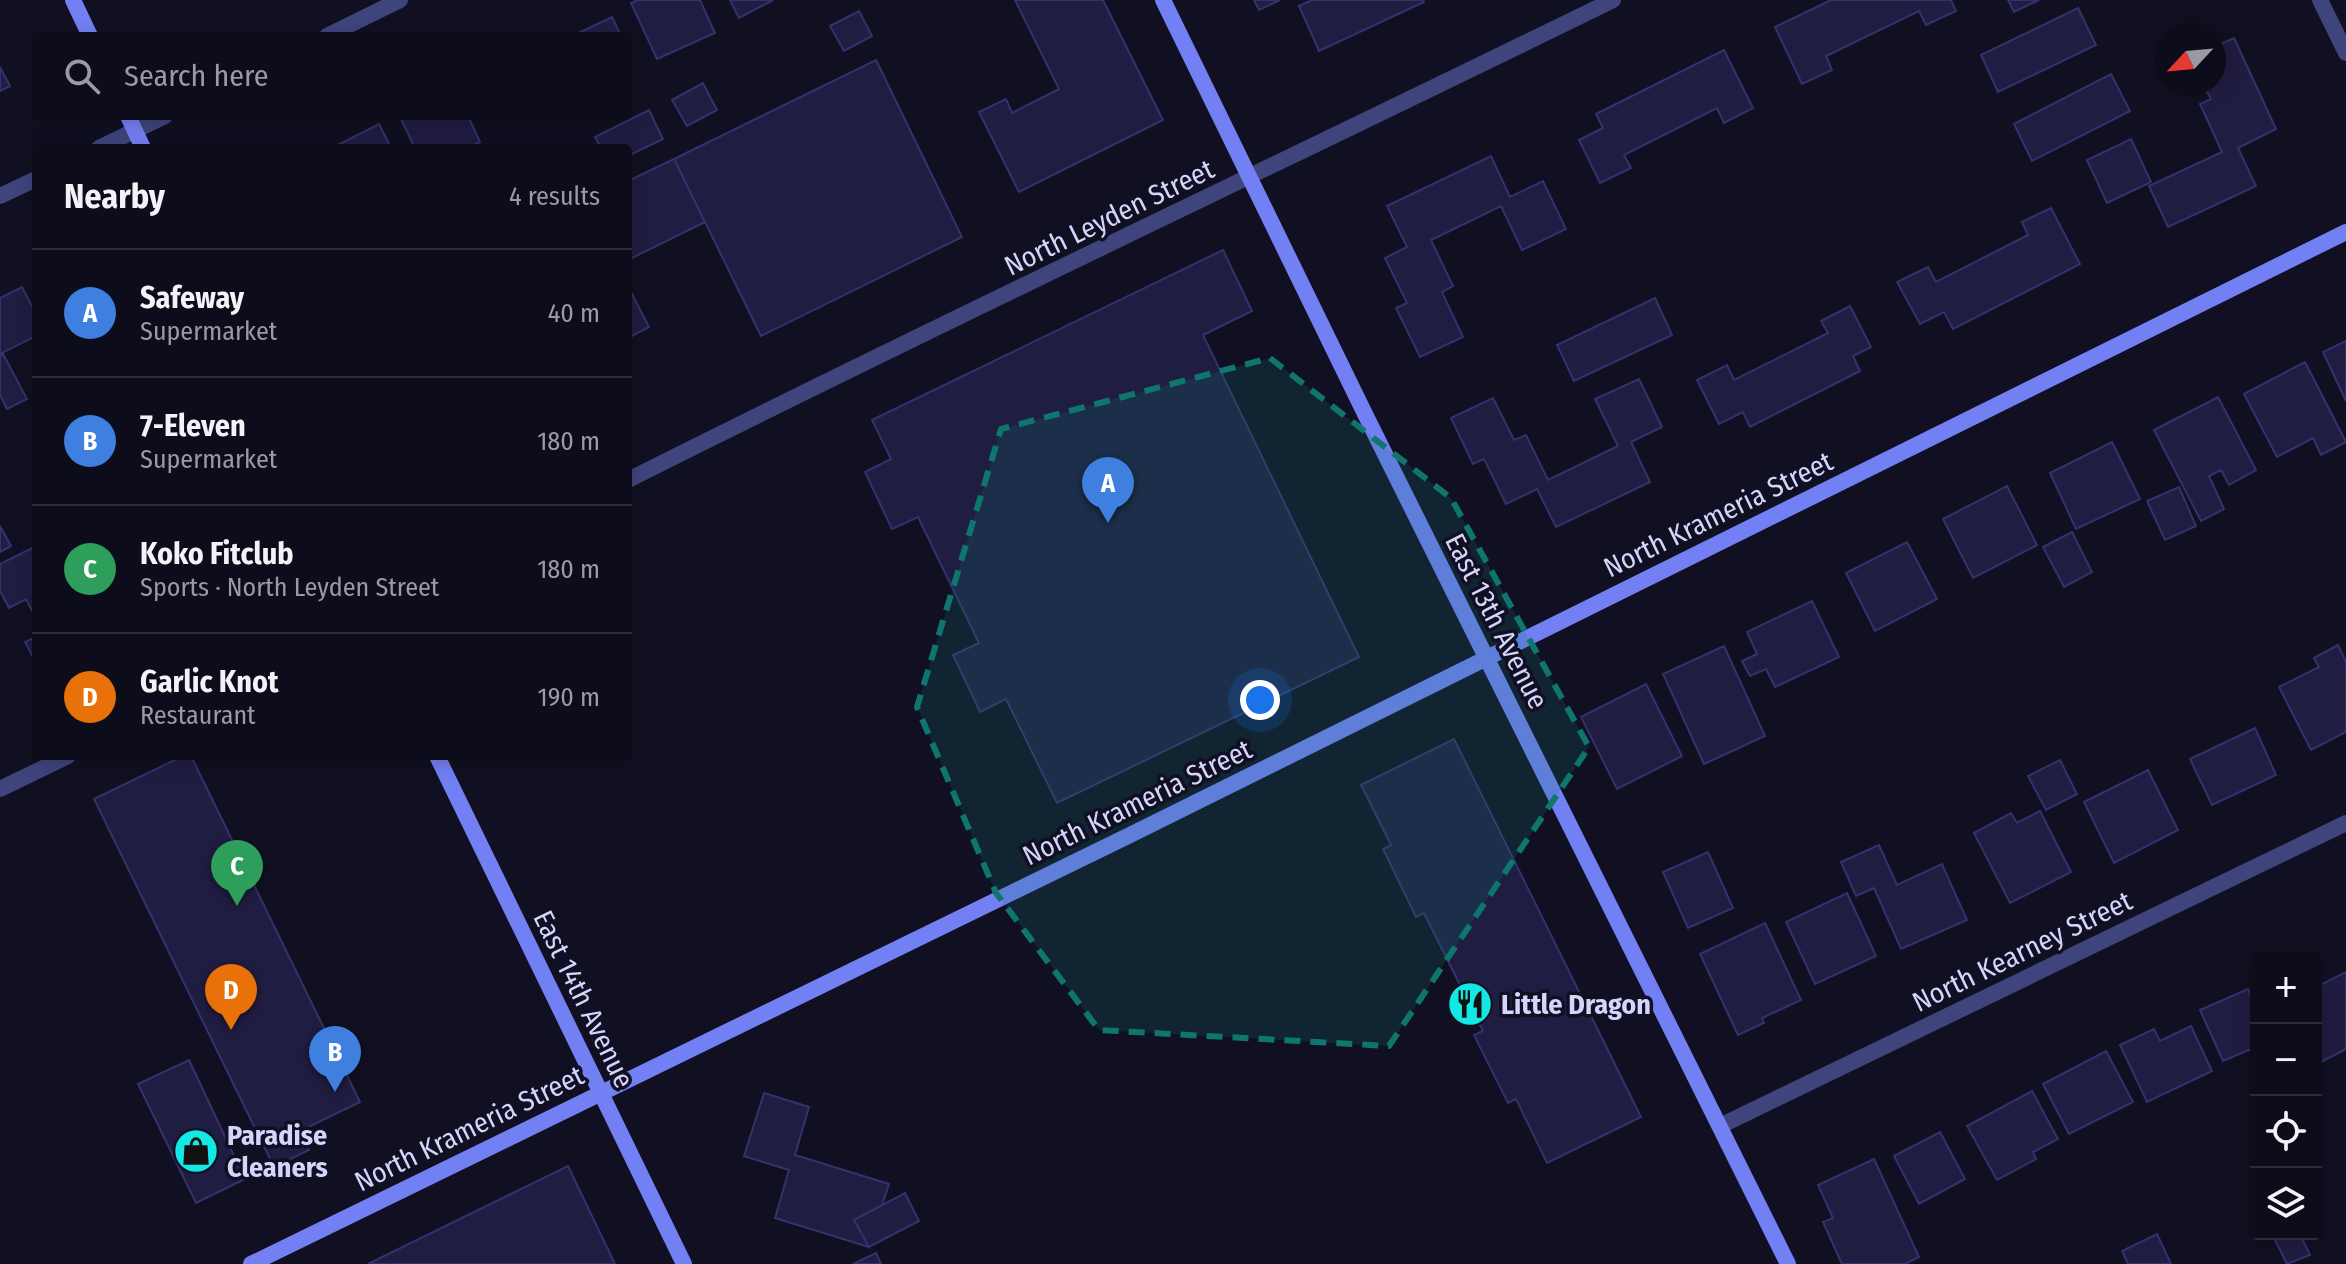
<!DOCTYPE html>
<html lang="en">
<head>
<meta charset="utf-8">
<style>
	:root { --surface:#0d0c1a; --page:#1b1a27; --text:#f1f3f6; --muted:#9a9ba2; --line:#2d2c39; --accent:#0b8043 }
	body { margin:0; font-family:"Fira Sans Condensed",sans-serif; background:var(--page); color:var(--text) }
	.controls { position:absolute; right:24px; bottom:24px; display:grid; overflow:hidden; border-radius:8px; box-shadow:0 4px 20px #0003 }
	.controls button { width:72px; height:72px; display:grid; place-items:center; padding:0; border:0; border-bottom:2px solid var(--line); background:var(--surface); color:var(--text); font:40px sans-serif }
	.compass { position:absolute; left:2154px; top:24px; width:72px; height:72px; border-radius:50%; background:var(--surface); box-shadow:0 4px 20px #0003; rotate:244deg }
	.you { position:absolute; left:1260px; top:700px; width:28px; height:28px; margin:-20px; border:6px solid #fff; border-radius:50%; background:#1a73e8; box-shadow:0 0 0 12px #1a73e833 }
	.badge { display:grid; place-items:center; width:52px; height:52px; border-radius:50%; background:var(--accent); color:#fff; font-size:26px; font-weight:700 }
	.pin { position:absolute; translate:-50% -66px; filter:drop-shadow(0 2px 4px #0008) }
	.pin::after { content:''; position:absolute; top:42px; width:28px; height:24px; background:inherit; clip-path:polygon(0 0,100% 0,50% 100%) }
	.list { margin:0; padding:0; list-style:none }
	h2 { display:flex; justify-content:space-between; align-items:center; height:104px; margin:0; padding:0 32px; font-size:34px }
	h2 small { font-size:26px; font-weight:400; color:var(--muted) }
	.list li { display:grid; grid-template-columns:52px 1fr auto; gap:24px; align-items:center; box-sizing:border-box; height:128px; padding:0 32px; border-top:2px solid var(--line) }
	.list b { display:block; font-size:30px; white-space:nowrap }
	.list p { margin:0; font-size:26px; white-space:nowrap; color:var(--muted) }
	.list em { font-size:26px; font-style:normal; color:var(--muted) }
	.icon { flex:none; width:44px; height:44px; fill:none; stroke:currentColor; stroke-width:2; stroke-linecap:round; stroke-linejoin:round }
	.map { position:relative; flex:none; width:2346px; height:1264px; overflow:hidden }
	.search { position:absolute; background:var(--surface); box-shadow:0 4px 20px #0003; left:32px; top:32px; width:600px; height:88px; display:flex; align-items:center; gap:20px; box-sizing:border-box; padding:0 28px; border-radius:8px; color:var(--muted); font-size:30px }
	.panel { position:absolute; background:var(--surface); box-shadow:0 4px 20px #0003; left:32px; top:144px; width:600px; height:616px; border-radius:8px }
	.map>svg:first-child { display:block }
	.building { fill:#201d42; stroke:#36316c; stroke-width:2 }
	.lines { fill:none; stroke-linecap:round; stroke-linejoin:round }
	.street { stroke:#3f447d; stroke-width:16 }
	.secondary { stroke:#7380f4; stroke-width:16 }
	.marked { fill:#0f766e; fill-opacity:0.2; stroke:#0f766e; stroke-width:6; stroke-dasharray:16 10; stroke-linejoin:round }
	.labels { text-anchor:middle; stroke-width:7; stroke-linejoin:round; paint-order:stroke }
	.street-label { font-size:28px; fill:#d4d5fc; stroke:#111022 }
	.poi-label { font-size:28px; font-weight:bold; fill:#d4d5fc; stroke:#111022; text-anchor:start }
</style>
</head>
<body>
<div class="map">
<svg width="2346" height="1264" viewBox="0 0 2346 1264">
	<rect width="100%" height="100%" fill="#111022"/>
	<path class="building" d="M638,0H700L715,33L657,59L631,3Z
		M730,0H773L739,18Z
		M1015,0H1103L1163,120L1019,192L979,112L1006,99L1012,113L1059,89Z
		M1254,0H1280L1259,10Z
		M1312,0H1423L1424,2L1319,51L1299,6Z
		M1831,0H1951L1956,11L1926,25L1919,11L1826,56L1832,70L1802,84L1775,27Z
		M2008,0H2039L2014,12Z
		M2078,8L2096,45L1998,92L1981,55Z
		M859,11L872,36L844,51L830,26Z
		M612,17L621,36H572Z
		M2234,38L2276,129L2238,148L2256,186L2168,227L2149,186L2222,152L2200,104L2211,99L2203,84H2214V47Z
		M1724,50L1753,108L1724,123L1717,108L1624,155L1631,168L1600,183L1579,140L1603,128L1596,114Z
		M876,60L962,237L761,336L674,159Z
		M0,67L10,86L0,91Z
		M2111,74L2130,111L2032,161L2014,124Z
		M703,83L717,110L687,126L672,100Z
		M649,110L663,139L628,156V148H601L595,137Z
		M468,116L480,142L467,148H415L400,117Z
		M379,124L391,148H332Z
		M2131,139L2151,182L2107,203L2087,160Z
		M1491,156L1510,197L1543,181L1566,229L1522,250L1501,206L1431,240L1453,286L1442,292L1463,337L1420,357L1396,308L1407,303L1385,258L1407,247L1387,206Z
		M674,159L705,222L628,260V181Z
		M2051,208L2080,264L1953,329L1944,312L1920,324L1897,282L1928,267L1936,282L2028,235L2022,222Z
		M1223,250L1252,311L1203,335L1359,657L1057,803L1006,699L980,712L953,655L979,643L918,517L892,529L865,472L891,459L872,420Z
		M628,286L649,327L628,338Z
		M22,287L36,314V336L0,354V298Z
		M1655,298L1672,335L1574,381L1557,345Z
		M1850,306L1871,347L1853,356L1860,371L1750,427L1743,412L1719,424L1697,380L1727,365L1734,380L1828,333L1821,321Z
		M2346,341V401L2323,352Z
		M3,354L27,399L7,409L0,395V356Z
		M2305,362L2346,442L2321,455L2313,438L2277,457L2244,394Z
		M1639,379L1662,427L1631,442L1650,482L1556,527L1537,489L1506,504L1484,459L1473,464L1451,418L1493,398L1514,440L1526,435L1548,480L1618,446L1595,399Z
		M2218,397L2256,470L2229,485L2221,470L2209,476L2224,509L2201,521L2154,430Z
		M2112,442L2140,499L2076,529L2050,473Z
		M2007,486L2037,545L1973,578L1943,519Z
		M2179,487L2196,526L2165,540L2147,501Z
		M0,526L11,546L0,552Z
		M2072,532L2092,572L2064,587L2043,547Z
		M1907,542L1937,599L1875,631L1846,573Z
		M36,546V619L26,599L9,608L0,591V564Z
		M1812,601L1839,657L1775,687L1766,669L1750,676L1742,661L1757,654L1747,632Z
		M36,637V663L25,642Z
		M2338,645L2346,662V732L2311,750L2279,687L2319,667L2314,658Z
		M1724,646L1765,736L1704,764L1663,674Z
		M1646,684L1682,756L1617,789L1581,717Z
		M2255,728L2276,775L2212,805L2190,759Z
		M1454,739L1641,1117L1547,1163L1516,1099L1508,1103L1474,1035L1483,1031L1424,913L1416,917L1383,849L1391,845L1361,785Z
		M183,756H191L360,1102L300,1131L309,1150L274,1167L94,799Z
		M2060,760L2077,794L2046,810L2028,776Z
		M2148,770L2178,830L2114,863L2084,802Z
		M2040,811L2071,872L2010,903L1974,833L2011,813L2017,823Z
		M1879,845L1897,885L1942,864L1967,920L1901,949L1874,888L1856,896L1841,862Z
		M1708,852L1733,908L1688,928L1663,872Z
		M1847,893L1876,956L1815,984L1786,922Z
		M1765,923L1801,1000L1762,1018L1764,1023L1738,1035L1700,954Z
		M2346,972V1049L2319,1063L2316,1056V987Z
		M2248,989L2256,1008V1047L2223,1061L2200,1010Z
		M2191,1026L2212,1071L2147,1102L2120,1045L2154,1029L2160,1041Z
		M2106,1051L2133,1102L2069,1134L2043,1084Z
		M189,1060L245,1179L196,1203L138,1084Z
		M2032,1091L2058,1139L2033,1152L2036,1159L1997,1180L1967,1126Z
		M764,1093L809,1107L795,1155L889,1184L882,1205L854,1220L869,1247L775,1218L789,1170L744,1156Z
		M1940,1132L1965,1179L1919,1204L1894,1156Z
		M1874,1159L1919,1257L1905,1264H1842L1823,1222L1833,1218L1818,1185Z
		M568,1166L615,1264H368Z
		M905,1193L919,1221L869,1247L854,1220Z
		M2157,1234L2171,1264H2128L2122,1251Z
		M2272,1234H2300L2310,1255L2287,1264Z
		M876,1253L881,1264H853Z"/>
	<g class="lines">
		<path class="street" d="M2320,0L2346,53
			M327,36L400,0
			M99,148L165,116
			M0,196L36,179
			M628,480C954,316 1285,161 1613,0
			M0,789L68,756
			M1720,1126L2346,823"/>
		<path class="secondary" d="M73,0L90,36
			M1163,0L1366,416L1788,1264
			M128,116L143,148
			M437,756L684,1264
			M251,1264L1128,836L2346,232"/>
	</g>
	<path class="marked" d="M1270,358L1451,498L1589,747L1389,1046L1099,1030L996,893L917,707L1001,429Z"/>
	<defs>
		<g id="restaurant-disc" transform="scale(2.3)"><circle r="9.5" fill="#13e9e4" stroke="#111022"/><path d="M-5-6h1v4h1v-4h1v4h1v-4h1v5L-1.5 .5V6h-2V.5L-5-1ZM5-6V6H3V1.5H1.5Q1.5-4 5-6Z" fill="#111"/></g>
		<g id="shop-disc" transform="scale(2.3)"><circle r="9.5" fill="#13e9e4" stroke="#111022"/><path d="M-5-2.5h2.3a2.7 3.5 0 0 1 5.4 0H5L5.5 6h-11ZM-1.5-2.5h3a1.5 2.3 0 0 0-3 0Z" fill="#111"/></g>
	</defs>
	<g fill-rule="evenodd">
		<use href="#restaurant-disc" x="1470" y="1004"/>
		<use href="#shop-disc" x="196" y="1151"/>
	</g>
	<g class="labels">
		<g class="street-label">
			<text transform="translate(1109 217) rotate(-26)" y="10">North Leyden Street</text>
			<text transform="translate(1718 514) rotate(-26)" y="10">North Krameria Street</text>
			<text transform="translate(1497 621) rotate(63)" y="10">East 13th Avenue</text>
			<text transform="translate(1137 802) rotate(-26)" y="10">North Krameria Street</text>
			<text transform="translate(2022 951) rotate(-26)" y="10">North Kearney Street</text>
			<text transform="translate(584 999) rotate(64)" y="10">East 14th Avenue</text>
			<text transform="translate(469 1128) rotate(-26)" y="10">North Krameria Street</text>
		</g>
		<g class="poi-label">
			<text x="1501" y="1014">Little Dragon</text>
			<text x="227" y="1145">Paradise<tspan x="227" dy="32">Cleaners</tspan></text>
		</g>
	</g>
</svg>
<div class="controls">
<button>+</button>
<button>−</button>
<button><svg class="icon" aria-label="locate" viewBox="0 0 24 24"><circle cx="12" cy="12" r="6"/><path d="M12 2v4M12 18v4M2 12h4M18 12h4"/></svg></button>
<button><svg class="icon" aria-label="layers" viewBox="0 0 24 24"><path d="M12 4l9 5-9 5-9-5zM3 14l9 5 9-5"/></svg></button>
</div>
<svg class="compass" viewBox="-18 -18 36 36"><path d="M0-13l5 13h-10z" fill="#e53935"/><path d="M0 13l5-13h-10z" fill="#9a9ba2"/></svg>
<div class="you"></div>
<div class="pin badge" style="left:1108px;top:523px;background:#3f7fe0">A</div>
<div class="pin badge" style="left:335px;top:1092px;background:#3f7fe0">B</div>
<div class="pin badge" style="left:237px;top:906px;background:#2e9e5b">C</div>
<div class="pin badge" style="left:231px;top:1030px;background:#e8710a">D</div>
<div class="search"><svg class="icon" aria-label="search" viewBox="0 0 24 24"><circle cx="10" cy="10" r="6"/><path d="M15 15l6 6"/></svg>Search here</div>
<section class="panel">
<h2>Nearby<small>4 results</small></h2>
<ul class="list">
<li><span class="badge" style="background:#3f7fe0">A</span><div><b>Safeway</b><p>Supermarket</p></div><em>40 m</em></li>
<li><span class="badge" style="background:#3f7fe0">B</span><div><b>7-Eleven</b><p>Supermarket</p></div><em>180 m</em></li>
<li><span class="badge" style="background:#2e9e5b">C</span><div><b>Koko Fitclub</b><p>Sports · North Leyden Street</p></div><em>180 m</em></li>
<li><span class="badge" style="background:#e8710a">D</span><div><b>Garlic Knot</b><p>Restaurant</p></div><em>190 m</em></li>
</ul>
</section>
</div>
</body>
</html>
